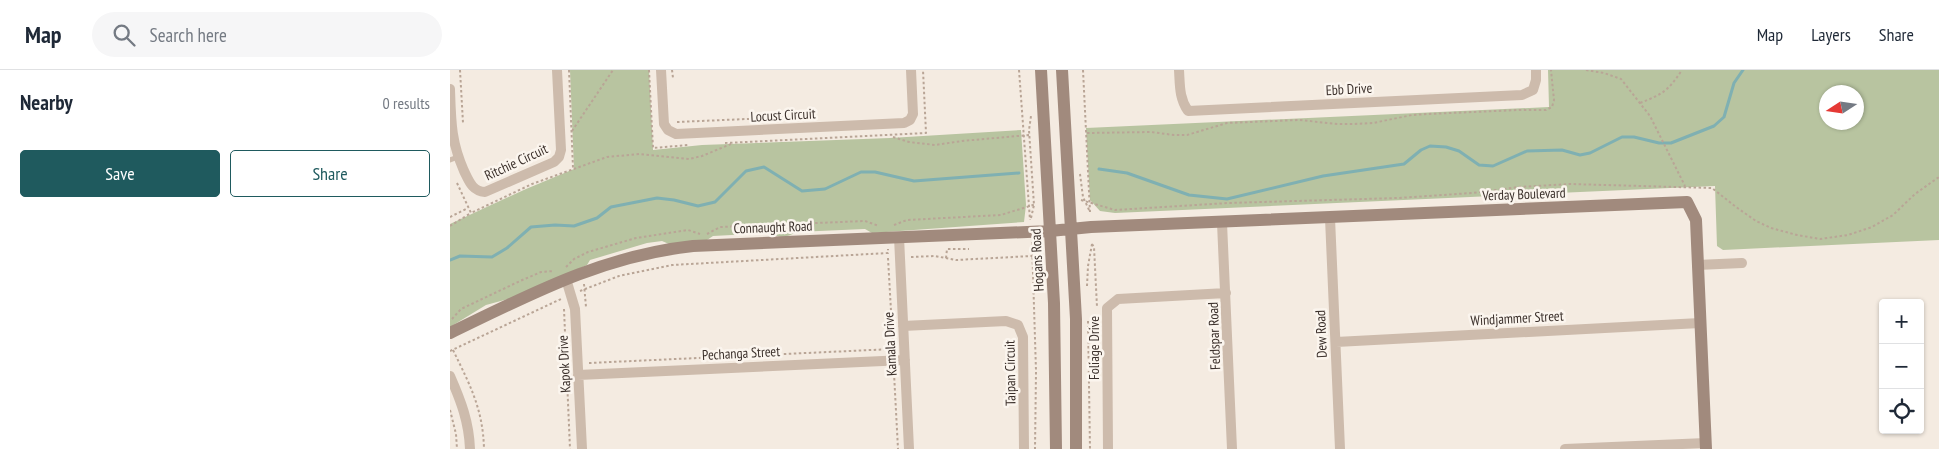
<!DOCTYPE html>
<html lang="en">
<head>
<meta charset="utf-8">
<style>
	:root { --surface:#fff; --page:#f6f6f7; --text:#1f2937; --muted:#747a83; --line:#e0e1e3; --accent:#1f5a5e }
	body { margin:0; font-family:"PT Sans Narrow",sans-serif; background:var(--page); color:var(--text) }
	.controls { position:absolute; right:15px; bottom:15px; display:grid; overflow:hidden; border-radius:5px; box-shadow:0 1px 4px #0004 }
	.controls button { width:45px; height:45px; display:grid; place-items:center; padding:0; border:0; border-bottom:1px solid var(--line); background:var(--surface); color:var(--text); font:25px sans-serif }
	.compass { position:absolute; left:1369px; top:15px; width:45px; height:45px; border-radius:50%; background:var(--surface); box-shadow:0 1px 4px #0004; rotate:258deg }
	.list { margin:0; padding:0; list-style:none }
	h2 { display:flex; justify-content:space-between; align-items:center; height:65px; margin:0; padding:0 20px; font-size:21px }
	h2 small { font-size:16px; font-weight:400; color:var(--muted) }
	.actions { display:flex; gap:10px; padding:15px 20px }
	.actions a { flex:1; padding:11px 0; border:1px solid var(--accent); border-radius:5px; text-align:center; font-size:18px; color:var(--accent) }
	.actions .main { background:var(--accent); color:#fff }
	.icon { flex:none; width:28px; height:28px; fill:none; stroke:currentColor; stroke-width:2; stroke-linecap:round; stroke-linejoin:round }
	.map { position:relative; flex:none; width:1489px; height:379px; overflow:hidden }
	header { display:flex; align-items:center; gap:30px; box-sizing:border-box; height:70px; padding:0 25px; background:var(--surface); border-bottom:1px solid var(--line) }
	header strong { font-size:24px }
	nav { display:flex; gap:28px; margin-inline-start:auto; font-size:18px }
	.search { width:350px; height:45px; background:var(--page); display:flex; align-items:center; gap:12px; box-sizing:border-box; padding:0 18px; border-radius:28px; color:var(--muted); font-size:19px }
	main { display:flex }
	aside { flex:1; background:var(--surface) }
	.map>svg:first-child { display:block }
	.park { fill:#b8c4a0; fill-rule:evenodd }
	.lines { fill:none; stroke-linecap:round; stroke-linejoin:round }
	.stream { stroke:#7fb0b2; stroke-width:3 }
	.path { stroke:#b9a596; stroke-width:2; stroke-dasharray:2.5 2.5; stroke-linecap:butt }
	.lane { stroke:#cdbbac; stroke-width:5 }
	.street { stroke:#cdbbac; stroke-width:10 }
	.secondary { stroke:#a18a7d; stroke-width:12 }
	.labels { text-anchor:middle; stroke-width:5; stroke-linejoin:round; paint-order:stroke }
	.street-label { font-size:14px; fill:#3b302b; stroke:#fbf5ee }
</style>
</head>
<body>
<header>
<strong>Map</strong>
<div class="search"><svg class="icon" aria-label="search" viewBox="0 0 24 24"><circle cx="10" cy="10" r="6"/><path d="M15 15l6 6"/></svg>Search here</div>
<nav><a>Map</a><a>Layers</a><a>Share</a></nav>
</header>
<main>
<aside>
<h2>Nearby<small>0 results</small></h2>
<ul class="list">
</ul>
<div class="actions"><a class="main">Save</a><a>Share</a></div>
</aside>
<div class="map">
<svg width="1489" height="379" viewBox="0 0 1489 379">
	<rect width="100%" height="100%" fill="#f4ebe1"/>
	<path class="park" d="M120,0H199L203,80L252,75L440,68L571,60L576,135L574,152L422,163L415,159L346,162C337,168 329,168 320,163L263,166L257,170L219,174L212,171L197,173L140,190L137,195L69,226L36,235L0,257V154L76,119L124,99Z
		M1098,0H1489V170L1273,180L1267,176L1265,116L665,143L650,141L640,130L636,58L1099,37ZM1406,22V52H1376V22Z"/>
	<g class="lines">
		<path class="stream" d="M649,99L677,103L739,125L777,129L873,106L954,94L971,80L980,76L996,77L1009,81L1029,95L1043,96L1077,81L1112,80L1130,85L1140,83L1172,67H1184L1209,73H1221L1264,56L1274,47L1284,13L1293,0
			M0,190L10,186L42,187L57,178L81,157L105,155L124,156L147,148L161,137L207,128L224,130L248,136L265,132L296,101L314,97L352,121L375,119L411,102H425L464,111L569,103"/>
		<path class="path" d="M10,0L13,53
			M119,0L123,98
			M199,0L203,78L238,75
			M222,0L223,8
			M569,0L580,150
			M633,0L640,142
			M1136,0L1154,3L1171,9L1200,46L1235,116
			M1190,33C1213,24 1218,21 1232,0
			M227,52L343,47
			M122,61L163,0
			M637,63L701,62L724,65H737L777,53L849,50L888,54H904L923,53L962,45L978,44L1069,40H1096L1102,37L1104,30L1101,0
			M443,67L459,72L485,75L512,71L579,65
			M275,73L476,63L473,0
			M630,104L633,127L640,142
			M47,105L99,81
			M7,113L21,143L82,114L157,87L189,84L239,89L252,86L281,74
			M631,130L665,140L778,133L948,128L1022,123L1069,117L1120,114L1262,118L1286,137L1306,151L1321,158L1347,165L1370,169L1398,165L1422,157L1443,145L1465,124L1489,107
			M0,147L18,138
			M581,148L584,135L579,60L581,46
			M444,155L457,150L551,145L586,134
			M0,156L21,143
			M257,164L270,157L415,151L429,156
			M582,172L586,301L585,379
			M642,174L644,177L647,237
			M582,186L590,209
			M461,187L485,186L506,190L582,186L590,187
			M438,188L443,276
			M496,188L497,179H519
			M116,197L124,189L138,182L186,168L238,160L250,164
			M134,214L136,237
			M637,216L638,196L642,174
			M130,221L169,206L222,195L438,183V179
			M114,239L120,379
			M2,249L11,239L70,211L91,202L104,201
			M638,251L640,379
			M3,280C20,315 33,339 34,379
			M0,281L111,229
			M139,293L443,279
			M444,303L448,379
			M0,340L6,364L7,379"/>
		<path class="lane" d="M0,90L8,87"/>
		<path class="street" d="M211,0L214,54L218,60L226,64L454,53L460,50L463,44L461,0
			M729,0C730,15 729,28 738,41L1072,25L1083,20L1086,10V0
			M0,19C1,51 1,72 14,101C19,111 22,121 35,122L104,92L109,87L111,80L107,0
			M880,148L890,379
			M772,153L782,379
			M449,167L459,379
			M1247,195L1292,193
			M116,209L125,239L132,379
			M453,256L556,251L568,255L573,267L574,379
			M886,272L1250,253
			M128,305L455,290
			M0,306C11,331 19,352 20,379
			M658,379L657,238L668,229L776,223
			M1115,379L1256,373"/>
		<path class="secondary" d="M591,0L604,233L606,379
			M612,0L626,249V379
			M0,263C81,224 152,186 243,176L600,161L641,157L1237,132L1246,150L1256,379"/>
	</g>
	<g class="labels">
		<g class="street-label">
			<text transform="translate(899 19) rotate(-3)" y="5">Ebb Drive</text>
			<text transform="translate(333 45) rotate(-3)" y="5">Locust Circuit</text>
			<text transform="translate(66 92) rotate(-25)" y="5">Ritchie Circuit</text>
			<text transform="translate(1074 124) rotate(-2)" y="5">Verday Boulevard</text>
			<text transform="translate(323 157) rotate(-2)" y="5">Connaught Road</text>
			<text transform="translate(587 190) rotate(-93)" y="5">Hogans Road</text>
			<text transform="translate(1067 248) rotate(-3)" y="5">Windjammer Street</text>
			<text transform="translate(871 264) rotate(-92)" y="5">Dew Road</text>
			<text transform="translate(764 266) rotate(-92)" y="5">Feldspar Road</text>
			<text transform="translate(440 274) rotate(-93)" y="5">Kamala Drive</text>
			<text transform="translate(644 278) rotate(-90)" y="5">Foliage Drive</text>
			<text transform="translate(291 283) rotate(-3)" y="5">Pechanga Street</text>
			<text transform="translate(114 294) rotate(-93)" y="5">Kapok Drive</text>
			<text transform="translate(560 303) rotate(-91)" y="5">Taipan Circuit</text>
		</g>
	</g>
</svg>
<div class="controls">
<button>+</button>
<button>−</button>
<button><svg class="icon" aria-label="locate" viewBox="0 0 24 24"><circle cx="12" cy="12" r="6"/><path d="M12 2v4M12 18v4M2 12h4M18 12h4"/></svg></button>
</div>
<svg class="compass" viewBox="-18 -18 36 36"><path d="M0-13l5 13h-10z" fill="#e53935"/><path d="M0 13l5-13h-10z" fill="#747a83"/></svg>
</div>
</main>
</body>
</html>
